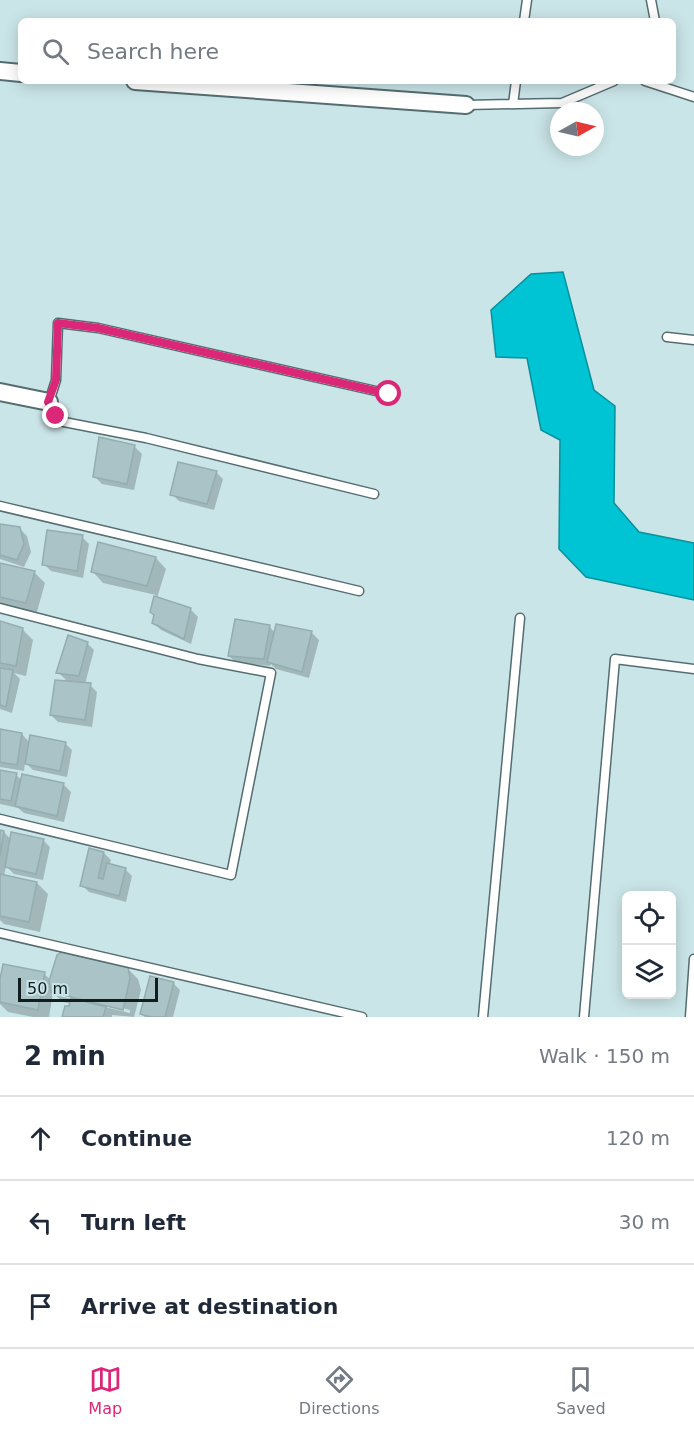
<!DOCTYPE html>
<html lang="en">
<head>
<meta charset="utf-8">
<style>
	:root { --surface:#fff; --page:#f6f6f7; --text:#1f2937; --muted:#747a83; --line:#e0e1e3; --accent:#db2777 }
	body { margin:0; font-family:"DejaVu Sans",sans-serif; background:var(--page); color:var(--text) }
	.controls { position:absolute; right:18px; bottom:18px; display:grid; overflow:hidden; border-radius:9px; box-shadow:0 3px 15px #0003 }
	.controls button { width:54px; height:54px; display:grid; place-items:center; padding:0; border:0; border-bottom:2px solid var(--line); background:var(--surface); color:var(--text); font:30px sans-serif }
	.compass { position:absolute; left:550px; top:102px; width:54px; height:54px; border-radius:50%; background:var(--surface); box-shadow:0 3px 15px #0003; rotate:82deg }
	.scale { position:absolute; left:18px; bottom:15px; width:140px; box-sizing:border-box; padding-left:6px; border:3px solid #131d1e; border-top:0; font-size:16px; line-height:21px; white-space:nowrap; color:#131d1e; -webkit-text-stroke:4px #cae5e8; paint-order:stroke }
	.stop { position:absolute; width:18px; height:18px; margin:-14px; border:4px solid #db2777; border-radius:50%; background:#fff }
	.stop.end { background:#db2777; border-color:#fff; box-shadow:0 2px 6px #0008 }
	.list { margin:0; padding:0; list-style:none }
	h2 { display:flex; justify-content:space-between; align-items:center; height:78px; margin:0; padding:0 24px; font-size:26px }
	h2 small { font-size:20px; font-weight:400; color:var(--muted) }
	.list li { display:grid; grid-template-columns:39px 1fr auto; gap:18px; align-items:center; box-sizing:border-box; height:84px; padding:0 24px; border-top:2px solid var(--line) }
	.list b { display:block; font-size:22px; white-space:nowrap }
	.list em { font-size:20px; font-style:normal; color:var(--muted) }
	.icon { flex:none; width:33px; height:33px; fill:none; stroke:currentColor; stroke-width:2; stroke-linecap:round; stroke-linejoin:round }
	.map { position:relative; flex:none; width:694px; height:1017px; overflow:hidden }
	.search { position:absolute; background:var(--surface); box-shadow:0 3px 15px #0003; left:18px; right:18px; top:18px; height:66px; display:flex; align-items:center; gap:15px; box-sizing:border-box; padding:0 21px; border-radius:9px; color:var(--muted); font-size:22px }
	.sheet { height:330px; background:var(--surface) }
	nav { display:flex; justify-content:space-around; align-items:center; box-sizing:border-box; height:84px; border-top:2px solid var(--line); background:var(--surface); font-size:16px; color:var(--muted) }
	nav a { display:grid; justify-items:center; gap:3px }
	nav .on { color:var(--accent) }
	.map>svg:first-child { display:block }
	.water { fill:#00c3d4; stroke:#06919d; stroke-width:1.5 }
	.shadow { fill:#0003; fill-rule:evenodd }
	.building { fill:#a9c3c6; stroke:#93adb0; stroke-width:1.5 }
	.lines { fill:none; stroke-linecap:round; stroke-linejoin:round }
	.service-casing { stroke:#556d70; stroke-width:11 }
	.minor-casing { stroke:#556d70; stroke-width:20 }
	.service { stroke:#fff; stroke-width:8 }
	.minor { stroke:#fff; stroke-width:16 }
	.route { stroke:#db2777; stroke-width:8 }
</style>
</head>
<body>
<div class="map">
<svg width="694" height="1017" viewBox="0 0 694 1017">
	<rect width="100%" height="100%" fill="#cae5e8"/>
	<path class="water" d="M563,272L594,390L615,406L614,503L639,532L694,543V600L586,577L559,549L560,440L541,430L527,358L496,357L491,310L531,274Z"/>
	<path class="shadow" d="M100,438L135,447L142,454L134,490L102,484L94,476Z
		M216,472L223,479L214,510L179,501L172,494Z
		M0,526L20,529L27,536L31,552L24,567L0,559Z
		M82,537L89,544L83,578L51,571L44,564Z
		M156,558L166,569L157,598L190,609L198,617L191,644L161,630L154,623L156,616L151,612L156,595L103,583L93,572Z
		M0,564L34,572L45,583L37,612L0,605Z
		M0,623L22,629L33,640L26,676L14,673L20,679L12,713L0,709Z
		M269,626L275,633H312L319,640L309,678L276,669L271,664L270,666L236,663L229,656Z
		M87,643L94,650L85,684L90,685L97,692L92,727L58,722L51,715L68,682L58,672Z
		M0,730L22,734L30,743H65L72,750L67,777L33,770L25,762L24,771L0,767Z
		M0,771L16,775L22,780L64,785L71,792L64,822L24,813L18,808L0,804Z
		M0,831L4,832L11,840H43L50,847L43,880L14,874L6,866L4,876L37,883L48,894L40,932L4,924L0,920Z
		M104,853L111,860L109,865L125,869L132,876L126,902L89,892L82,885Z
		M127,968L138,979L141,990L134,1017L112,1015V1017H64L71,1004L63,1002L53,993L49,1017H33L8,1012L0,1004V987L44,974L51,980ZM59,993L130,1010V1013L59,996Z
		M173,983L180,990L173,1017H145L141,1014Z"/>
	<path class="building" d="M99,437L135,445L127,484L93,477Z
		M178,462L217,471L207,504L170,495Z
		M0,524L20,527L24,544L17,560L0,555Z
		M47,530L83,535L77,571L42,565Z
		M98,542L156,557L147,586L91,572Z
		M0,563L35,571L26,603L0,597Z
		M154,596L191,608L184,639L152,623L154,615L150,612Z
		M235,619L270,625L264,659L228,656Z
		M0,621L23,628L16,666L0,663Z
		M276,624L312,631L302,672L267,662Z
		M68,635L88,642L79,676L56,673Z
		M0,668L13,670L6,707L0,705Z
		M55,680L91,683L85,720L50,715Z
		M0,729L22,733L17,765L0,762Z
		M30,735L66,742L60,771L25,764Z
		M0,770L17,773L11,801L0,799Z
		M22,774L64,783L57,816L15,806Z
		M0,830L4,831L0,856Z
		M11,832L44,839L36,874L5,867Z
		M89,848L104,852L98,878L103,879L107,863L126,868L119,896L80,886Z
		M0,874L37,882L29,922L0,916Z
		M62,952L128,967L130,978L123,1010L51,992L49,981L57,955Z
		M3,964L45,972L38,1010L0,1002V979Z
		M150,976L174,982L165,1017H151L140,1014Z
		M71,998L106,1007L103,1017H62L65,1006H69Z"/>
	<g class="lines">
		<g class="service-casing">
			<path id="service" d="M651,0L655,21
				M524,21L527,0
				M645,81L694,97
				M513,104L516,81
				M466,105L562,103L614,81
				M667,337L694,340
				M374,494L146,438L64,422L56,416L49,402L56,380L58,323L98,328L389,394
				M0,506L359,591
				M0,608L198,659L271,673L231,875L0,819
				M0,933L362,1017
				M483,1017L520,618
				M584,1017L615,659L694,669
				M690,1017L694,959"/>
		</g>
		<g class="minor-casing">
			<path id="minor" d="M0,71L21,73
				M135,81L466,105
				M0,392L49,402"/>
		</g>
		<use href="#service" class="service"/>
		<use href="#minor" class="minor"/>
	</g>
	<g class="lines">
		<path class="route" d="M56,416L48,402L56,380L58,323L98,328L389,394"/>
	</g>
</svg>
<div class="controls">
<button><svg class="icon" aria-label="locate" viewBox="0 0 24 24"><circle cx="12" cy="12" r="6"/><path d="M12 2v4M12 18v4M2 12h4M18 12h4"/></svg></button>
<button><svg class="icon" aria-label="layers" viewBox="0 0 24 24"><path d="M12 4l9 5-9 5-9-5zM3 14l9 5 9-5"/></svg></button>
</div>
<svg class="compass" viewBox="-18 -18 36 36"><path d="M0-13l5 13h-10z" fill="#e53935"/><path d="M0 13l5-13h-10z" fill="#747a83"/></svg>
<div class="scale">50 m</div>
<div class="stop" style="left:389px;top:394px"></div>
<div class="stop end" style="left:56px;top:416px"></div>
<div class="search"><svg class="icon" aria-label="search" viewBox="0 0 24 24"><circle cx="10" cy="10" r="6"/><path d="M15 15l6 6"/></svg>Search here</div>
</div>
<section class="sheet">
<h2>2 min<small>Walk · 150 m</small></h2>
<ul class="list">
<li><svg class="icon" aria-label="ahead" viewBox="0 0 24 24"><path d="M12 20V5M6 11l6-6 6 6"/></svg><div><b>Continue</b></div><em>120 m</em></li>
<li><svg class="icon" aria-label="left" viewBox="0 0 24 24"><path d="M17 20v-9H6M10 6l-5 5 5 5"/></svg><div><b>Turn left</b></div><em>30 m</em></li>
<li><svg class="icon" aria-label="arrive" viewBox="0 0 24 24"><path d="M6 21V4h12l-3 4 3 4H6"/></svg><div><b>Arrive at destination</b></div></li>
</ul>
</section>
<nav>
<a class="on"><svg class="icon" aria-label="map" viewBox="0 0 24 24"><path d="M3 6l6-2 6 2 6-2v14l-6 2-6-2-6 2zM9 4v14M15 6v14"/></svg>Map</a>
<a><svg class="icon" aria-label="directions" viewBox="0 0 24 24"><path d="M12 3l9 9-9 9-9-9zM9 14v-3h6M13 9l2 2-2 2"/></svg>Directions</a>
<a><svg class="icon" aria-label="saved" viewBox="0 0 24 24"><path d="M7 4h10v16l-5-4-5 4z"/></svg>Saved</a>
</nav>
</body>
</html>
